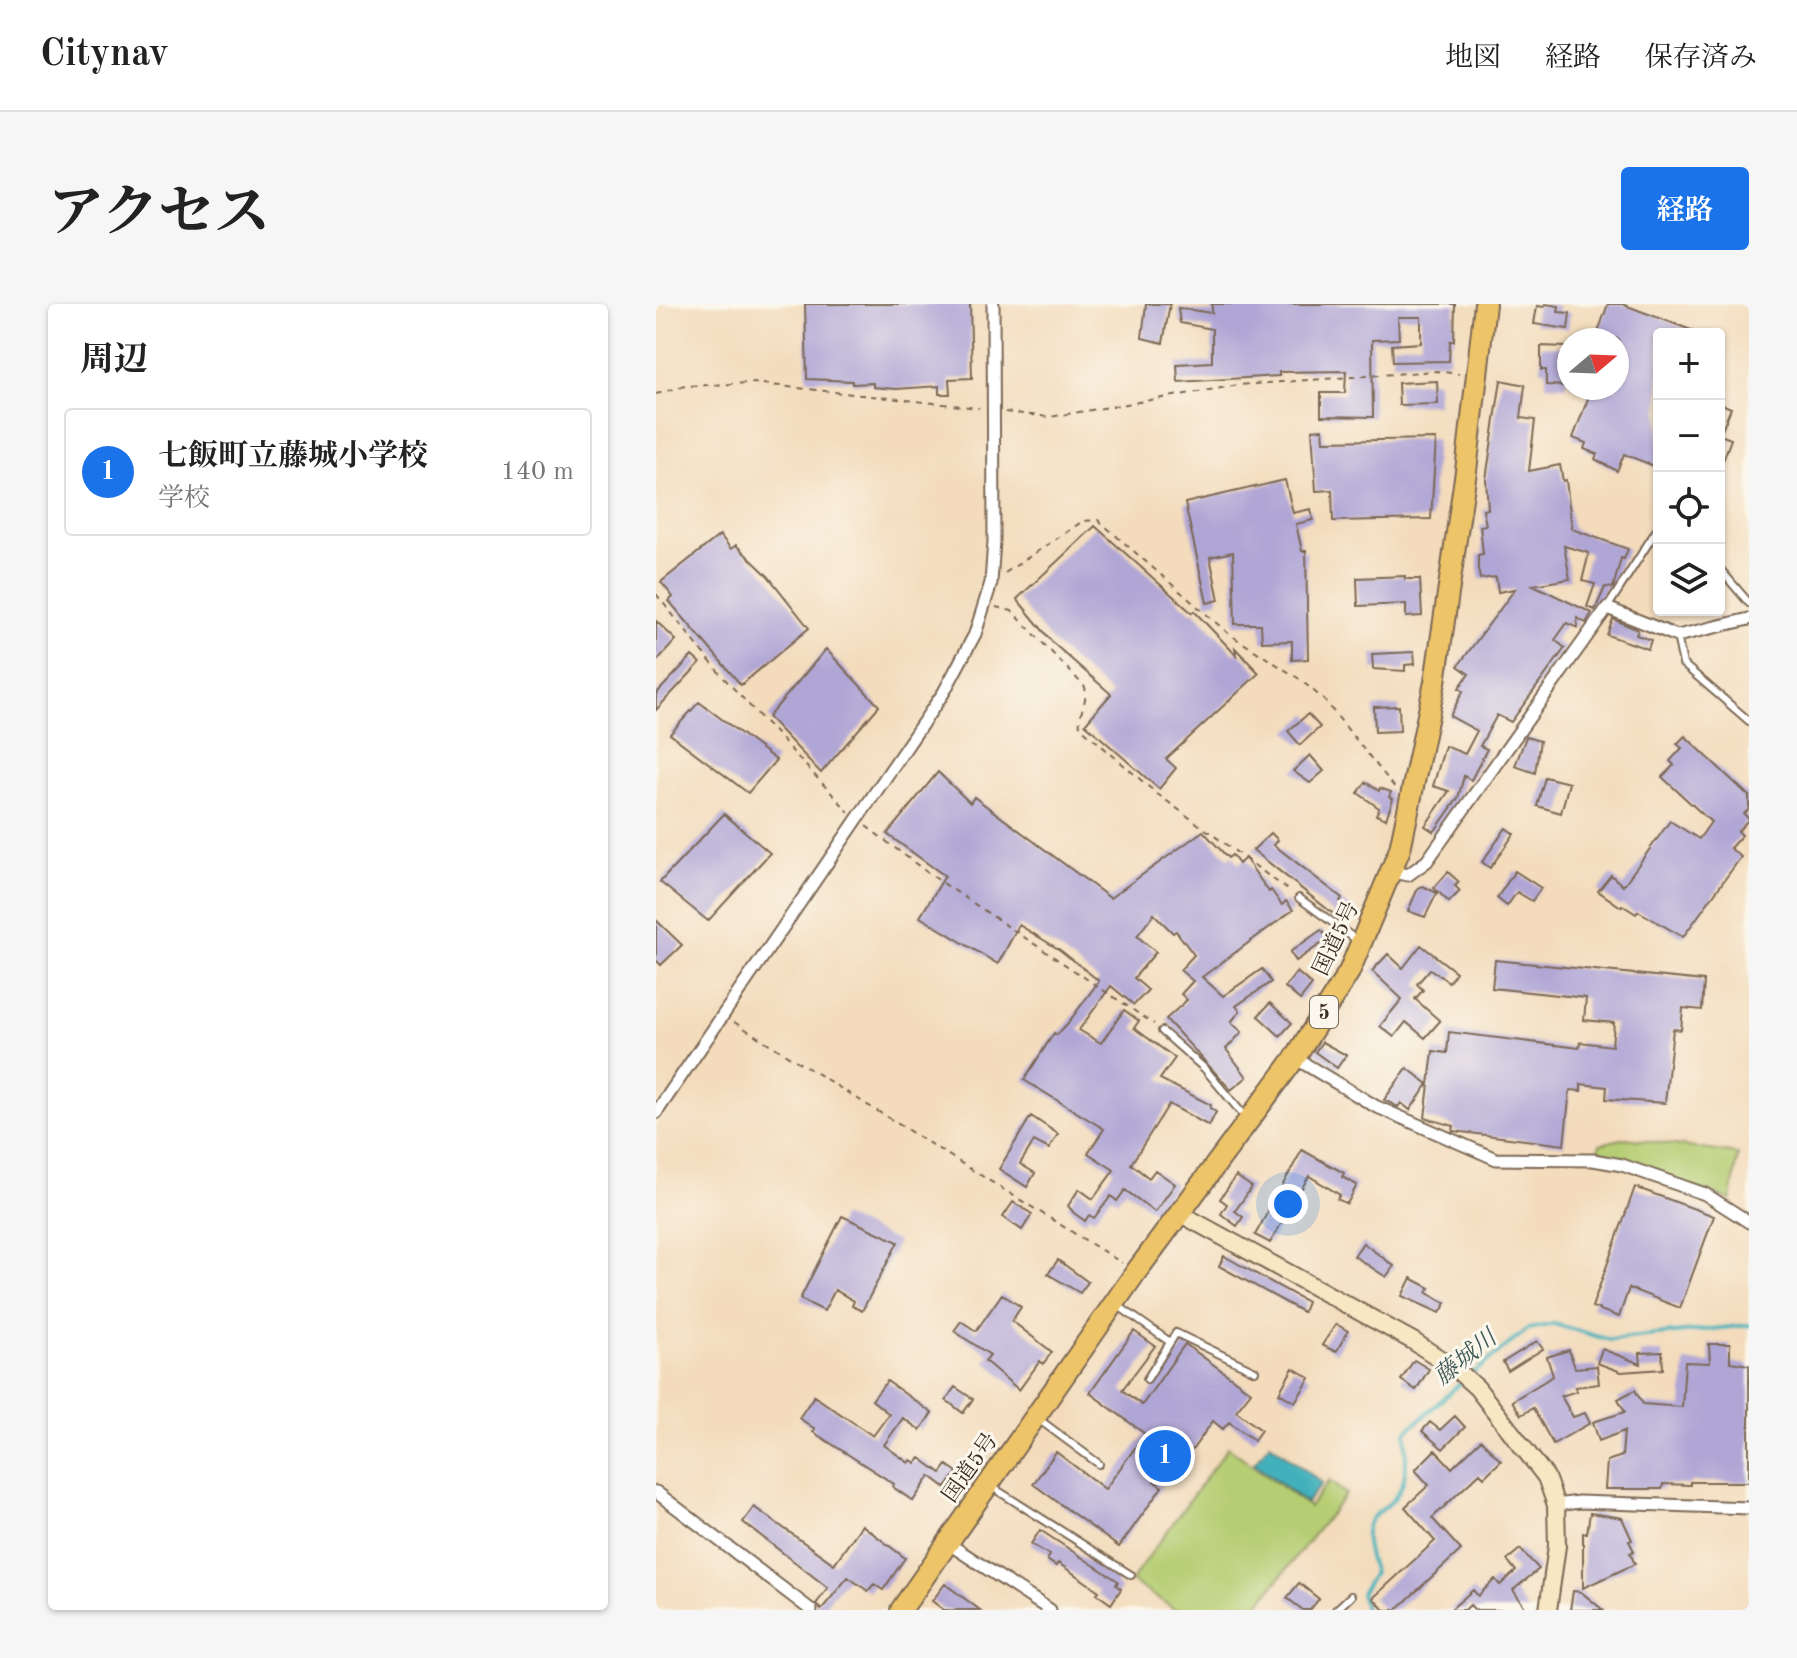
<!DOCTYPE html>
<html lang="ja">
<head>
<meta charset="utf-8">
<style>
	:root { --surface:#fff; --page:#f6f6f6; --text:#222; --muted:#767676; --line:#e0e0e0; --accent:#1a73e8 }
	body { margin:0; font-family:"Old Standard TT","Noto Serif JP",serif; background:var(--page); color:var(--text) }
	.controls { position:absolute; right:24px; top:24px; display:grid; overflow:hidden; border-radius:8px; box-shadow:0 2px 6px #0004 }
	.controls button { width:72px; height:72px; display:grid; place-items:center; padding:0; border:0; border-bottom:2px solid var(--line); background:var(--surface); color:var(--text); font:40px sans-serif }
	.compass { position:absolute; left:901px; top:24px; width:72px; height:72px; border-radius:50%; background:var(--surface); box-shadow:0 2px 6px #0004; rotate:71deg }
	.you { position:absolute; left:632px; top:900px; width:28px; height:28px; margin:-20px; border:6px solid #fff; border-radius:50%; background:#1a73e8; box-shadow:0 0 0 12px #1a73e833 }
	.badge { display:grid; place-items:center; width:52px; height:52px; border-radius:50%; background:var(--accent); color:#fff; font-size:26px; font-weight:700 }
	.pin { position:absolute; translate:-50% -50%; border:4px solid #fff; box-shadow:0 2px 8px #0006 }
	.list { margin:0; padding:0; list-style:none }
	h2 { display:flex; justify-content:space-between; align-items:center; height:104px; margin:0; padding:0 32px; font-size:34px }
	h2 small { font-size:26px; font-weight:400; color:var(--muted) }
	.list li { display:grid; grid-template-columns:52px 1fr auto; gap:24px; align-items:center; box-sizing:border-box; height:128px; margin:0 16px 16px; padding:0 16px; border:2px solid var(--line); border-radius:8px }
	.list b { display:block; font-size:30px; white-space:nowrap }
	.list p { margin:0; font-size:26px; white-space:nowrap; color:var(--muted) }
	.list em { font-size:26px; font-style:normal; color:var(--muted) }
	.icon { flex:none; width:44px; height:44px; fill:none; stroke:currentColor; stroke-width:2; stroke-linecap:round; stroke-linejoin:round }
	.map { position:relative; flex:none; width:1093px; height:1306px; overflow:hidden; border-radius:8px }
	header { display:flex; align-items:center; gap:48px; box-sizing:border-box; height:112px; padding:0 40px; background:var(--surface); border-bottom:2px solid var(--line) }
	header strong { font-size:38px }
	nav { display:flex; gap:44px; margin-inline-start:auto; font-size:28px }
	.intro { display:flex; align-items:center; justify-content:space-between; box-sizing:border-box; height:192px; padding:0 48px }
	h1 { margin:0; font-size:56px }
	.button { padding:20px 36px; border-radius:8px; background:var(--accent); color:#fff; font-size:28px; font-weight:700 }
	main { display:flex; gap:48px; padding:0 48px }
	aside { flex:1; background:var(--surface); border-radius:8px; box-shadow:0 2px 6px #0004 }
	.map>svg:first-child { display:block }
	.green { fill:#b6ce73; stroke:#787c48; stroke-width:2 }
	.water { fill:#42b1bb; stroke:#3e6e6c; stroke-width:2 }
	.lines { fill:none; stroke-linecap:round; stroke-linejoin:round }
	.stream { stroke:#42b1bb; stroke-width:4 }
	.building { fill:#b0a6d5 }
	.lane-casing { stroke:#7b6855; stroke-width:10 }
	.street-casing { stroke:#7b6855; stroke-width:15 }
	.secondary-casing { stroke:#7b6855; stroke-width:20 }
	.highway-casing { stroke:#7b6855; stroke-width:24 }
	.path { stroke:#7b6855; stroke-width:2; stroke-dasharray:6 6; stroke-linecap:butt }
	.lane { stroke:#fff; stroke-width:6 }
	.street { stroke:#fff; stroke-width:11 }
	.secondary { stroke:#f8e7c3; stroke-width:16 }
	.highway { stroke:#eec469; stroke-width:20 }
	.labels { text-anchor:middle; stroke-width:6; stroke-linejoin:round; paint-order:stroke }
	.shield { fill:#fbf7ec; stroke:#75685c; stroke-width:2 }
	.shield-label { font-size:20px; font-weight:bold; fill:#3b2a1e }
	.street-label { font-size:22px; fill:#3b2a1e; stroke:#fbf7ec }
	.water-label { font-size:24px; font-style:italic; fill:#3d5955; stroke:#fbf7ec }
</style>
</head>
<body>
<header>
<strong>Citynav</strong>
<nav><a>地図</a><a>経路</a><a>保存済み</a></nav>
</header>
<div class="intro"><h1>アクセス</h1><a class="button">経路</a></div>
<main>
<aside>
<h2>周辺<small></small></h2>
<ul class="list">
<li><span class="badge">1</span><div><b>七飯町立藤城小学校</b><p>学校</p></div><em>140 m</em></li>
</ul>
</aside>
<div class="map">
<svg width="1093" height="1306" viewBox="0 0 1093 1306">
	<rect width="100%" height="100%" fill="#fbf7ec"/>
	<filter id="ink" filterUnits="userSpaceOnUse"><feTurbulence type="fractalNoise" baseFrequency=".0125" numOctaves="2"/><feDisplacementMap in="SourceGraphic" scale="16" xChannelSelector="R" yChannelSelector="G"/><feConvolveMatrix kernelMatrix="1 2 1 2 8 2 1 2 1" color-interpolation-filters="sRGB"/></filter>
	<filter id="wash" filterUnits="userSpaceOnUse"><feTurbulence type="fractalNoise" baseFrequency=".006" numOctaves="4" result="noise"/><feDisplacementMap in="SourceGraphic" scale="32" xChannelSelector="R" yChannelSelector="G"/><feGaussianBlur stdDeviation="1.8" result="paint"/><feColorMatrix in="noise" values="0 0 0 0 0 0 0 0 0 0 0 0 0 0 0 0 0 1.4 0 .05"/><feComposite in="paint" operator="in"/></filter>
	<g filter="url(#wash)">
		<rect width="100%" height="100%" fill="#f3dbbb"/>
		<path class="green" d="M970,834L1082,850L1075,896L941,850L944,840Z
			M572,1143L653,1203L673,1177L690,1190L598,1306H520L475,1277Z"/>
		<path class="water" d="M614,1139L666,1179L650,1199L598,1159Z"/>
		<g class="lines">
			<path class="stream" d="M815,1071L872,1025L898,1020L954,1036L1093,1021
				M709,1306L705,1289L718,1269C692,1198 734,1219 747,1178C752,1164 750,1143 750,1128L808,1076"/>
		</g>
		<g id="blocks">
			<path class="building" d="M149,0H314L316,74L293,75L294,90H283V82L240,85L217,83V79L196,80V77L151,75Z
				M490,0H514L507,39L486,34Z
				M556,0H799L798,37H794L793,57L737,58L736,41L765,39V13H742L743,35L716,36L717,113L665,112V89H689L690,67L623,68V72L522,78L521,60L556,58V25L524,19L522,4L556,9Z
				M889,0L903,2L902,8L914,9L912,25L878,20L881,2L888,3Z
				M952,0H966L1043,29L1003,30V164L968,150L961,167L939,155L941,150L928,145L930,139L917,134L936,84H961L963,35L941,31Z
				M885,42L910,43V82L890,81V66H885Z
				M845,76L869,81L865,114L879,116L873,167L904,161L907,177L910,176L916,225L972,245L968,255L965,254L957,284L949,283L939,306L931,303L939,280L926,277L933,249L908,242L914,275L877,281L936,309L930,319L921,314L922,324L911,319L899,336L909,344L855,418L841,411L824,442L831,445L815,476L808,472L802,494L778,528L769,522L793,487L777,482L789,442L809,450L821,427L794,412L807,387L803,384L813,370L802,362L859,285L842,288L840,273L824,275L822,265V251L827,250L824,222L830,221L827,206L832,205L830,175Z
				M781,77L782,100L743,101L742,79Z
				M1063,99L1075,104L1064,131L1075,135L1064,165Z
				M667,125L668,137L780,135L775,215L677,217L676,186L660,187L656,126Z
				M629,176L637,209L655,205L657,216L640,220L646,247H650L652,355L636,356V337L606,338L605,320H579L577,248L554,253L563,296L551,299L529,199Z
				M439,222L536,309L538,307L580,351L579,344L603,369L510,455L520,464L503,485L429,420L455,390L397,339L361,295Z
				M64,231L75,245L80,241L112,272L153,324L85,381L13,297L17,293L5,278Z
				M749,272V275H764L766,312L750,313V300L702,302L701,274Z
				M957,315L982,326L980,331L995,336L992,345L951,331Z
				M0,317L20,336L0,358Z
				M170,345L223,402L165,469L112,413Z
				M758,348L759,360L749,361V367L717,365L716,350Z
				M36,352L44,359L0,406V390Z
				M43,398L120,456L92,489L14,430Z
				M743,402L744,427L719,428L718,403Z
				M652,410L664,423L644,441L632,427Z
				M1029,432L1093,492V505L1088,510L1093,515L1082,527L1086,531L1074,544L1085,553L1027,633L982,607L980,610L966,601L965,603L942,587L955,571L967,582L1014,517L1043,535L1055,518L1006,473L1018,461L1014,457L1026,444L1021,440Z
				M870,433L884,437L879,469L859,462Z
				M654,451L668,467L654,479L637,467Z
				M282,468L314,499L318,493L454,594L547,527L572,554L576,551L583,560L589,554L613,588L615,586L626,601L630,597L637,606L546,673L567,692L606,665L615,678L580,702L584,707L575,718L586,728L570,745L591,773L575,786L510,715L531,696L525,690L537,677L524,666L538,651L520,627L517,629L498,610L481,632L500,648L478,674L492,686L478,701L455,682L423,726L445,739L468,706L483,717L478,724L519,754L504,775L555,801L554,804L560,808L553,822L513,800L475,860L493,874L499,866L519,880L499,908L469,886L461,897L455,892L438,914L433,911L429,917L418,909L412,902L423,885L437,895L458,866L432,849L448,825L368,776L398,729L401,731L412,719L443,677L404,646L363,621L342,660L264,613L289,572L231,530Z
				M889,473L913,479L905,509L881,502Z
				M710,478L723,487L724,484L735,488L733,493L737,495L730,515L720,511L723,504L702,489Z
				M68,510L114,549L52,617L4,578Z
				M850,524L858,530L834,564L826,558Z
				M615,529L622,536L618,541L686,594L684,597L694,604L685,616L597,546Z
				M859,567L885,584L876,597L861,588L851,602L841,594Z
				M792,568L803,578L799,582L804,587L793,598L778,584Z
				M767,582L781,589L769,613L752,607L762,584Z
				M0,616L26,641L5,661L0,656Z
				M665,626L672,635L640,657L634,648Z
				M765,641L800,668L793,678L774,665L761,680L767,686L759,695L784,717L769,734L750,718L738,733L724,722L746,695L716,667L732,650L747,664Z
				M839,656L1048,677L1046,706L1027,704L1025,726L1017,725L1009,799L950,795L951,783L925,780V787L914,786L908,841L797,827L798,822L769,814L777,747L791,749L793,728L923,744L924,738L956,742L958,719L928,716L930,694L836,684Z
				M641,668L656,681L644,696L629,683Z
				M614,699L636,719L624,732L602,712Z
				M666,738L690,751L681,764L659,748Z
				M751,764L772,780L754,806L745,799L742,803L728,796Z
				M375,812L402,830L393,845L378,837L364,860L379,869L371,883L343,865Z
				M646,846L688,869L686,873L701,881L691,900L681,895L684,891L653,872L614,939L599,931Z
				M580,872L596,883L579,907L587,913L581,922L565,910L571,900L564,895Z
				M979,883L1058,912L1024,1004L973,984L963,1013L936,1003Z
				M357,898L376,910L366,926L347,913Z
				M186,912L242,938L206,1007L196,1002L198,997L179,986L168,1007L144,995Z
				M707,939L738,962L730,973L698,952Z
				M568,952L651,998L647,1008L563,962Z
				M402,956L432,978L424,989L392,970Z
				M755,974L774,984L771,989L790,999L784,1009L746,992Z
				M346,990L365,1003L356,1017L396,1048L387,1060L384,1057L363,1086L329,1057L334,1051L298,1027L305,1017L320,1027Z
				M680,1020L692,1027L680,1048L666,1041Z
				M478,1027L499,1042L466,1086L486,1101L529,1040L595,1088L580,1107L605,1126L598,1136L573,1118L567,1125L557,1117L526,1160L516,1152L498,1177L506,1183L463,1243L377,1180L400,1148L449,1185L489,1130L434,1089Z
				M881,1037L887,1045L852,1067L847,1058Z
				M1053,1040H1074V1058L1093,1061V1178H1034V1181L1007,1180L1006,1185H949L951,1157L966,1152L968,1127L943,1137L937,1118L969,1108L962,1095L979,1086L987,1100L1026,1103L1029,1058L1054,1059Z
				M946,1045L985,1060L984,1049L1006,1048L1007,1065L965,1068L941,1059Z
				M913,1046L919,1064L941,1062L943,1080L919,1083L921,1087L905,1092L917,1113L929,1109L934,1119L897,1140L877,1104L865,1111L856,1097L897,1072L891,1053Z
				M758,1056L773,1065L760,1086L745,1076Z
				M637,1064L654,1074L639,1098L623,1089Z
				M231,1077L276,1109L264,1126L247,1114L228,1141L253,1159L255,1156L260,1159L264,1154L285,1169L291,1161L301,1168L290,1184L274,1172L257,1197L237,1183L238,1180L157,1128L159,1125L143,1114L158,1092L217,1132L233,1110L216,1096Z
				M299,1083L317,1095L307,1109L290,1096Z
				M799,1112L809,1123L787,1145L766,1127L774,1118L784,1126Z
				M825,1136L845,1157L828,1173L824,1169L776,1214L805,1246L740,1306H728L717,1294L779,1237L749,1203L773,1181L759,1166L779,1146L796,1164Z
				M98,1203L178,1260L206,1221L249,1254L227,1286L218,1280L212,1287L192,1273L165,1306L160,1300L172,1284L87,1218Z
				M934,1209L966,1214L976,1236L973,1237L978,1247L974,1249L979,1260L927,1284V1229H931Z
				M384,1226L462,1277L460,1281L465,1285L455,1300L441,1290L443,1287L402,1259L400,1262L391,1256L394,1251L375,1240Z
				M864,1245L883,1265L857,1286L871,1306H819L814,1301L809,1306H794L817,1286L822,1292L839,1275L844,1281L860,1267L851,1256Z
				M643,1279L663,1295L654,1306H647L631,1294Z
				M289,1280L324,1306H288L276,1297Z
				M917,1287L925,1288L947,1306H914Z"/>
		</g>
	</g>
	<g filter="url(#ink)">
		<use href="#blocks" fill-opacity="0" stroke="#7b6855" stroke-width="2"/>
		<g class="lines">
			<g class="lane-casing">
				<path id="lane" d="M1063,264L1093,299
					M951,304L1000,227L1003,228
					M1021,332L1027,360L1093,417
					M643,594L702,637
					M506,727L549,765L589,813
					M461,1001L514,1038
					M491,1075L520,1029L599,1067
					M381,1114L443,1160
					M336,1183L475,1271
					M680,1306L695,1292"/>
			</g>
			<g class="street-casing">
				<path id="street" d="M736,568L752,571L771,557L951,304L1021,332L1093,315
					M639,754L719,802L840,855L937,856L966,861L1049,890L1093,918
					M0,809L288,388L319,330L335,279L338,237L337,0
					M0,1188L155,1306
					M900,1201L923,1198L1093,1204
					M290,1238L394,1306"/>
			</g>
			<g class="secondary-casing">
				<path id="secondary" d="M525,910L757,1037L801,1066L821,1084L890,1173L900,1201L901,1242L892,1306"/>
			</g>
			<g class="highway-casing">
				<path id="highway" d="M245,1306L480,968L639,754L693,668L744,545L779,378L810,167L829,0"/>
			</g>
			<path class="path" d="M0,90L29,82L97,79L323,104
				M349,108L394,113L583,81L780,67L803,70
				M349,269L427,217L442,216L573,330L645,376L668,396L740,485
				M0,290L66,372L193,508
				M340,303L356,307L429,383C432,399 422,408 424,423L500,489L636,589
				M210,522L272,569L498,720
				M78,718L466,959"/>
			<use href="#lane" class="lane"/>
			<use href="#street" class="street"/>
			<use href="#secondary" class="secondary"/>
			<use href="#highway" class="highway"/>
		</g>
	</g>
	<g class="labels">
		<rect class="shield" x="654" y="692" width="28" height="32" rx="6"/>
		<g class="shield-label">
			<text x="668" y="715">5</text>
		</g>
		<g class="street-label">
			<text transform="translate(679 634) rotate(-65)" y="8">国道5号</text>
			<text transform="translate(313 1163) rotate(-55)" y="8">国道5号</text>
		</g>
		<g class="water-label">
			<text transform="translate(809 1053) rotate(-39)" y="8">藤城川</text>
		</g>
	</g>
</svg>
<div class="controls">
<button>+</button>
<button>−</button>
<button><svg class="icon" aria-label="locate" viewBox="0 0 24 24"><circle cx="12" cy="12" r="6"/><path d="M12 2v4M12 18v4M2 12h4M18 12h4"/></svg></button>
<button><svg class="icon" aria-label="layers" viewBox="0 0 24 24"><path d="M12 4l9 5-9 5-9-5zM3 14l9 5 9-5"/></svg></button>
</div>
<svg class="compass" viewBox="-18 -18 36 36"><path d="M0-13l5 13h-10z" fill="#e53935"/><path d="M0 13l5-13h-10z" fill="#767676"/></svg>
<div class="you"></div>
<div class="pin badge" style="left:509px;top:1152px">1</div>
</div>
</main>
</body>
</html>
